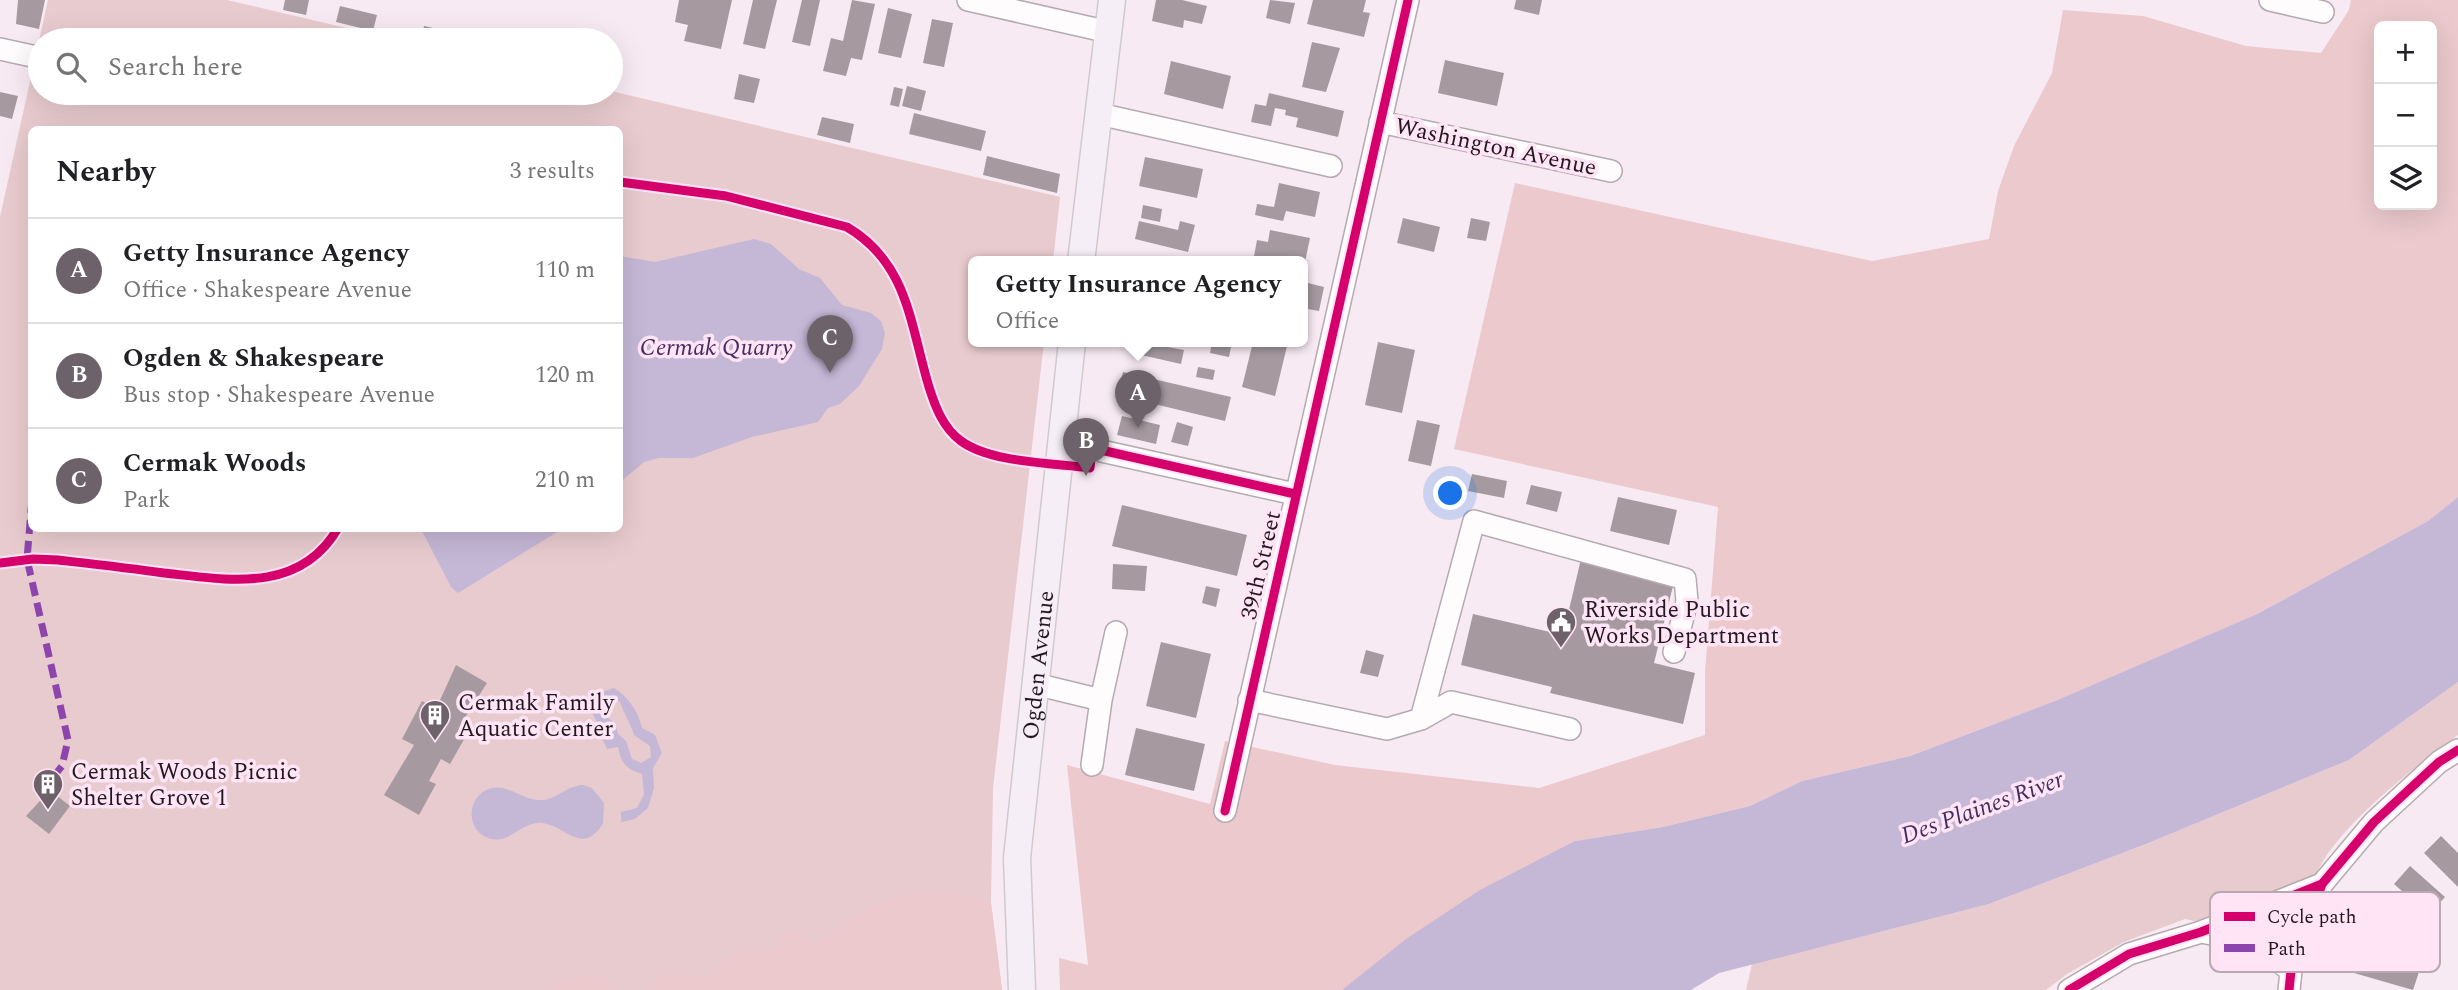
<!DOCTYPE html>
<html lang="en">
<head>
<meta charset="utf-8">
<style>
	:root { --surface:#fff; --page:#f2f2f2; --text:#202124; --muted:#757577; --line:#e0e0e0; --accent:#6d6269 }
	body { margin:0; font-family:Spectral,serif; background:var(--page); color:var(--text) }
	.controls { position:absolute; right:21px; top:21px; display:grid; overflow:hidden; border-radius:10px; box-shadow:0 7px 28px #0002 }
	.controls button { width:63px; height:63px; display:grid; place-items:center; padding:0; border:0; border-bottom:2px solid var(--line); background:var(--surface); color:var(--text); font:35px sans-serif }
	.you { position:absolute; left:1451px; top:494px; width:24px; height:24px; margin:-18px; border:5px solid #fff; border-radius:50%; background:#1a73e8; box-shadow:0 0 0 10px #1a73e833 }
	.badge { display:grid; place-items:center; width:46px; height:46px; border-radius:50%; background:var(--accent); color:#fff; font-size:23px; font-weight:700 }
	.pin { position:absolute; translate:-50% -58px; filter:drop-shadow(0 2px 4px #0008) }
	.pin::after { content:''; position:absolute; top:37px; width:24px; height:21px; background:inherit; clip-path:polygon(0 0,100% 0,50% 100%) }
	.popup { position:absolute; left:968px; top:256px; width:340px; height:91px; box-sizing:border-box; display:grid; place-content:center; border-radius:10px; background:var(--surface); filter:drop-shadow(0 2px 5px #0005); font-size:23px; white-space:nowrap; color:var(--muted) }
	.popup b { font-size:26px; color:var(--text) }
	.popup::after { content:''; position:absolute; left:50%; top:100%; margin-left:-14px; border:14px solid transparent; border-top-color:var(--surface) }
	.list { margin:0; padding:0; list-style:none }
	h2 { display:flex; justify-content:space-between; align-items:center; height:91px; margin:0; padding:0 28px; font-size:30px }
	h2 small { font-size:23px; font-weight:400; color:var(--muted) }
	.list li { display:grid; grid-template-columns:46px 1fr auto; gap:21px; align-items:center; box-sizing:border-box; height:105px; padding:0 28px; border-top:2px solid var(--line) }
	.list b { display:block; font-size:26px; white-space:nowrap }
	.list p { margin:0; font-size:23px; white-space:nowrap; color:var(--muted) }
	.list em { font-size:23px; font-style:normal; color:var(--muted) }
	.icon { flex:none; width:38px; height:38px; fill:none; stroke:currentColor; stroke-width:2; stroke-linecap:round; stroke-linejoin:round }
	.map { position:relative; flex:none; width:2458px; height:990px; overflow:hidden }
	.search { position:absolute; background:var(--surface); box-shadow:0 7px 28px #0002; left:28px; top:28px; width:595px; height:77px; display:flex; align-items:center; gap:18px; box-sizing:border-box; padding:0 24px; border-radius:38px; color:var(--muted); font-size:26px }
	.panel { position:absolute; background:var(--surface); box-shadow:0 7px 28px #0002; left:28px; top:126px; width:595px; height:406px; border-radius:10px }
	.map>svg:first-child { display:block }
	.green { fill:#e8cbcf; fill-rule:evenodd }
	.forest { fill:#ebc9cd; fill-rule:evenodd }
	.water { fill:#c5b7d6; fill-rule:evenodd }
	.building { fill:#a69aa0 }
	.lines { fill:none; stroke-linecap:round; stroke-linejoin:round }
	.minor-casing { stroke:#b5aab1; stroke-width:24 }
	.major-casing { stroke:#d0cace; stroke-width:29 }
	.minor { stroke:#fefcfd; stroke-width:21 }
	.major { stroke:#f5eef6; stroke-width:26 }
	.quiet { stroke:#8e44ad; stroke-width:7; stroke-dasharray:14 7; stroke-linecap:butt }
	.cycleway-casing { stroke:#fee4f4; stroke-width:13 }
	.cycleway { stroke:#d6006c; stroke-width:9 }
	.labels { text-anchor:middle; stroke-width:7; stroke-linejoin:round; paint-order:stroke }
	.street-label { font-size:23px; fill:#22191f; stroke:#fee4f4 }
	.poi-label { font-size:23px; fill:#22191f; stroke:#fee4f4; text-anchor:start }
	.water-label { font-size:24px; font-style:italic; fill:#432e61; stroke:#fee4f4 }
	.key { fill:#fee4f4; stroke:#bca7b4; stroke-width:2 }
	.key-label { font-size:19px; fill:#22191f }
</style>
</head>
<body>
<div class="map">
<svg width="2458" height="990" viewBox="0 0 2458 990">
	<rect width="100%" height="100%" fill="#f8eaf3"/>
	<path class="green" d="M48,0H227L397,40H40V93L611,91L1060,197L1053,262H974V342H1044L993,788L991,903L1002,990H0V217ZM32,130H620V528H32Z
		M2458,682V735C2416,766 2354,814 2325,858C2309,882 2300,915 2291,942L2285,948L2249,933L2185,919L2124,942L2067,974L2046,990H1746L1752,964L1989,904L2146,844L2349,760Z"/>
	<path class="forest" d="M2351,0H2458V497L2428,521L2257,614L2055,701L1910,756L1802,781L1750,806L1663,827L1575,841L1365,990H1060L1059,958L1088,965L1067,765L1210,804L1225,741L1335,765L1539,788L1705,735V672L1718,507L1454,449L1515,183L1872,261L1989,239L1998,191L2014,146L2052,73L2063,10L2143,16L2246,46L2321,53L2349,10ZM2379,26H2432V205H2379Z
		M930,888L960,893L991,903L1002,990H649L657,975C683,971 689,981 716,974L723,959L743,950L763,953L777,945L787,931L800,930L811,942C830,935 833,931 848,919C872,900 901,893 930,888Z
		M585,974L604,977L613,990H547L558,981Z"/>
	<path class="water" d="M754,239L771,244L799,269L820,278L842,305L871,313L881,321L885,333L882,349L859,386L840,404L828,408L818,422L752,437L693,458H659L644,462L620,482V256L655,262Z
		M2458,497V682L2349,760L2146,844L1989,904L1719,973L1691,990H1342L1406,939L1480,890L1575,841L1663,827L1750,806L1802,781L1910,756L2055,701L2257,614L2428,521Z
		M421,529H562L458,593L451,587Z
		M614,688C628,696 639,713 642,728L655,735L662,753L653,768L654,788L648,808L635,819L621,822V812L637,808L644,794L642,774C626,769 621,763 618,747L607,749L603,740L607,736L606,728L597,722L592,713L599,693ZM608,698L620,702C624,714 630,722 634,735L650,746L651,757L641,763L632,759L626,741L618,734L616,724L603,714L602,708Z
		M583,785L592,788L604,803L603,824C581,856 567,826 542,823C523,821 511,843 491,839C464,832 466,794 492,788C509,784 524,802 543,800C558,799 565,786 583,785Z"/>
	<path class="building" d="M18,0H45L39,29L16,24Z
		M285,0H309L306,15L283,10Z
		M679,0H732L721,49L684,41L688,25L675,22Z
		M753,0H777L765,49L743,44Z
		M802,0H820L810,46L792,42Z
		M852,0L875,4L862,60L851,58L846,76L823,71L831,38L843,41Z
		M1156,0H1182L1207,6L1202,24L1184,20L1183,28L1152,21Z
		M1270,0L1295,3L1290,24L1266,18Z
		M1313,0H1366L1363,12L1370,13L1364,37L1307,24Z
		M1516,0H1542L1539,15L1514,9Z
		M340,6L377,15L373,31L336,22Z
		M888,8L912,14L901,58L878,53Z
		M932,19L953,23L944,67L923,63Z
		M424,26L447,31L444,40H421Z
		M1312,42L1340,48L1326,92L1302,87Z
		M1445,60L1504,73L1497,106L1438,93Z
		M1171,61L1231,76L1223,109L1164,94Z
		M739,74L760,79L754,103L734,99Z
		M907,86L926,91L921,111L902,106Z
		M894,87L903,89L899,107L890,105Z
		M0,92L18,96L12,119L0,116Z
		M1269,93L1344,111L1338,137L1296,127L1298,118L1285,115L1286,110L1275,108L1271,126L1251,122L1255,104L1266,106Z
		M914,113L986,131L981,151L909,134Z
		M822,117L854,124L850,143L817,135Z
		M987,156L1060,174L1057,193L983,175Z
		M1145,157L1203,169L1197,198L1139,186Z
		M1279,183L1320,192L1315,217L1286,211L1283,221L1255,215L1257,204L1274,207Z
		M1143,205L1162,209L1160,222L1141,218Z
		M1403,218L1440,227L1434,252L1397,243Z
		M1471,218L1490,222L1486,241L1467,238Z
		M1139,221L1178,230L1180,221L1195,225L1188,252L1135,239Z
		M1270,230L1310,238L1305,262L1277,257L1276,262H1253L1257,240L1268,242Z
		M1304,282L1324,287L1319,311L1302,308Z
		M1140,342L1184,350L1181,364L1137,354Z
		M1212,342H1232L1229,357L1210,353Z
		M1253,342H1288L1275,396L1242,387Z
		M1378,342L1415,350L1402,413L1365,405Z
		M1198,367L1215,370L1213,380L1196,377Z
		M1123,372L1231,397L1225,421L1117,395Z
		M1122,416L1160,425L1156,444L1117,435Z
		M1417,420L1440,425L1431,466L1408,461Z
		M1177,422L1193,427L1188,446L1171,442Z
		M1472,474L1507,481L1504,498L1468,491Z
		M1531,485L1562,492L1557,512L1526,504Z
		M1618,497L1677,510L1669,545L1610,531Z
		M1122,505L1247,535L1237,576L1112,546Z
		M1581,559L1674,582L1654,663L1695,673L1683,724L1550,693L1552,687L1461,665L1473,614L1563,635Z
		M1113,564L1147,566L1145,591L1112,589Z
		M1206,586L1220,589L1216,607L1202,603Z
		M1161,642L1211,654L1196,718L1146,706Z
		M1366,650L1384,655L1378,677L1360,673Z
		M456,665L487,683L461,724L470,729L450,764L441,759L429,781L436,784L419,815L384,795L414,745L402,739L422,701L436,709Z
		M1136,728L1205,744L1194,791L1125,775Z
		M50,790L70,806L49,834L26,816Z
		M2441,836L2458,853V887L2424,853Z
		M2410,866L2445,897L2429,915L2394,884Z
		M2384,903L2419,921L2405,948L2370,930Z
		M2364,944L2384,951L2381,959L2419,972L2413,990L2354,973Z"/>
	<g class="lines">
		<g class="minor-casing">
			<path id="minor" d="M968,0L1109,32
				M2270,0L2323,12
				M0,49L32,56
				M1099,114L1331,166
				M1380,122L1611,171
				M1061,442L1295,494
				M1035,684L1101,700L1116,632
				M1249,700L1387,729L1421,719L1451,702L1570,729
				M1421,719L1474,521L1685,579L1687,601L1674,652
				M1092,765L1101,700
				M1225,811L1408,0
				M2201,932C2240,939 2260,946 2291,971
				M2069,990L2129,954L2201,932L2322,884L2374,822L2439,762L2458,750
				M2289,990L2291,971L2322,884"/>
		</g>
		<g class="major-casing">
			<g id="major">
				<path d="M1081,262L1112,0"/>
				<path id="s1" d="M1022,990L1017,858L1072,342"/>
			</g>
		</g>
		<use href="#minor" class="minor"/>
		<use href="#major" class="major"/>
		<path class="quiet" d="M32,499L27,559L68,740L62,766L44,789L47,792"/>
		<g class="cycleway-casing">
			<path id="cycleway" d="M620,182L726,196L847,227C908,263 910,324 929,387C935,406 943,428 961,441C991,463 1054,463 1090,468L1092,448L1295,494
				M0,563L33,559L58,560C93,564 129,568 164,573C228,580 300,594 338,528
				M1225,811L1408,0
				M2069,990L2129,954L2201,932L2322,884L2374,822L2439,762L2458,750
				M2289,990L2291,971L2322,884"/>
		</g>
		<use href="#cycleway" class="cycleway"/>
	</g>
	<defs>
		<g id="civic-pin" transform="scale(1.575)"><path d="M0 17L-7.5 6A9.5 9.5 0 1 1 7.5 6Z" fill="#6d6269" stroke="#fee4f4"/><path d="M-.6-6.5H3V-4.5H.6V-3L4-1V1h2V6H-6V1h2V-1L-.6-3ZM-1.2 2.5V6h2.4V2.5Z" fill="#fff"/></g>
		<g id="building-pin" transform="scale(1.575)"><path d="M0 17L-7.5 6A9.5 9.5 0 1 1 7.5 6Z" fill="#6d6269" stroke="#fee4f4"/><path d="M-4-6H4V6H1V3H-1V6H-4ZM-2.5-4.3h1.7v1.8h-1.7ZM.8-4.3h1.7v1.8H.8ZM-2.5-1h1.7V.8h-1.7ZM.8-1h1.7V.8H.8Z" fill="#fff"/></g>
	</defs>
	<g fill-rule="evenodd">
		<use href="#civic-pin" x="1561" y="622"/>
		<use href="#building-pin" x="435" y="715"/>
		<use href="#building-pin" x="48" y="784"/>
	</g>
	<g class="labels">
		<g class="street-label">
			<text transform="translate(1496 146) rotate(12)" y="8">Washington Avenue</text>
			<text transform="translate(1260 565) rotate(-77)" y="8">39th Street</text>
			<text dy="8" stroke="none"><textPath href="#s1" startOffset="326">Ogden Avenue</textPath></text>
		</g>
		<g class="poi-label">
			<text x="1584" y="617">Riverside Public<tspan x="1584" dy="26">Works Department</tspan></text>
			<text x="458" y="710">Cermak Family<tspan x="458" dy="26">Aquatic Center</tspan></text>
			<text x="71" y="779">Cermak Woods Picnic<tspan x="71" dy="26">Shelter Grove 1</tspan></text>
		</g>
		<g class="water-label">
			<text x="716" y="355">Cermak Quarry</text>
			<text transform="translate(1982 807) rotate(-20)" y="8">Des Plaines River</text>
		</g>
	</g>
	<rect x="2210" y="892" width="230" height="80" rx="10" class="key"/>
	<rect x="2224" y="912" width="31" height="9" fill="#d6006c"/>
	<rect x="2224" y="944" width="31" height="8" fill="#8e44ad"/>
	<g class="key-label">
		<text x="2267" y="923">Cycle path</text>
		<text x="2267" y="955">Path</text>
	</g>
</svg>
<div class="controls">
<button>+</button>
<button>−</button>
<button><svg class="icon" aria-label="layers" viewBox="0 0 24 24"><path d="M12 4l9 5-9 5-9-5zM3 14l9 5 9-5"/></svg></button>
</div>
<div class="you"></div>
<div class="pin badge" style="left:1138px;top:428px">A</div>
<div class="popup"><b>Getty Insurance Agency</b>Office</div>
<div class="pin badge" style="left:1086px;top:476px">B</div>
<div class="pin badge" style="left:830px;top:373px">C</div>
<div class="search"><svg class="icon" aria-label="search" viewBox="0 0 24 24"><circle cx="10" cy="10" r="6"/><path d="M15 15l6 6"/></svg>Search here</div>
<section class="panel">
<h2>Nearby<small>3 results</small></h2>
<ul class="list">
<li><span class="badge">A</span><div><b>Getty Insurance Agency</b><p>Office · Shakespeare Avenue</p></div><em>110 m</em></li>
<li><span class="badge">B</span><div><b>Ogden &amp; Shakespeare</b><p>Bus stop · Shakespeare Avenue</p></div><em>120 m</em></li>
<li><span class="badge">C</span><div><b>Cermak Woods</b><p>Park</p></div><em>210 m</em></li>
</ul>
</section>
</div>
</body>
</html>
